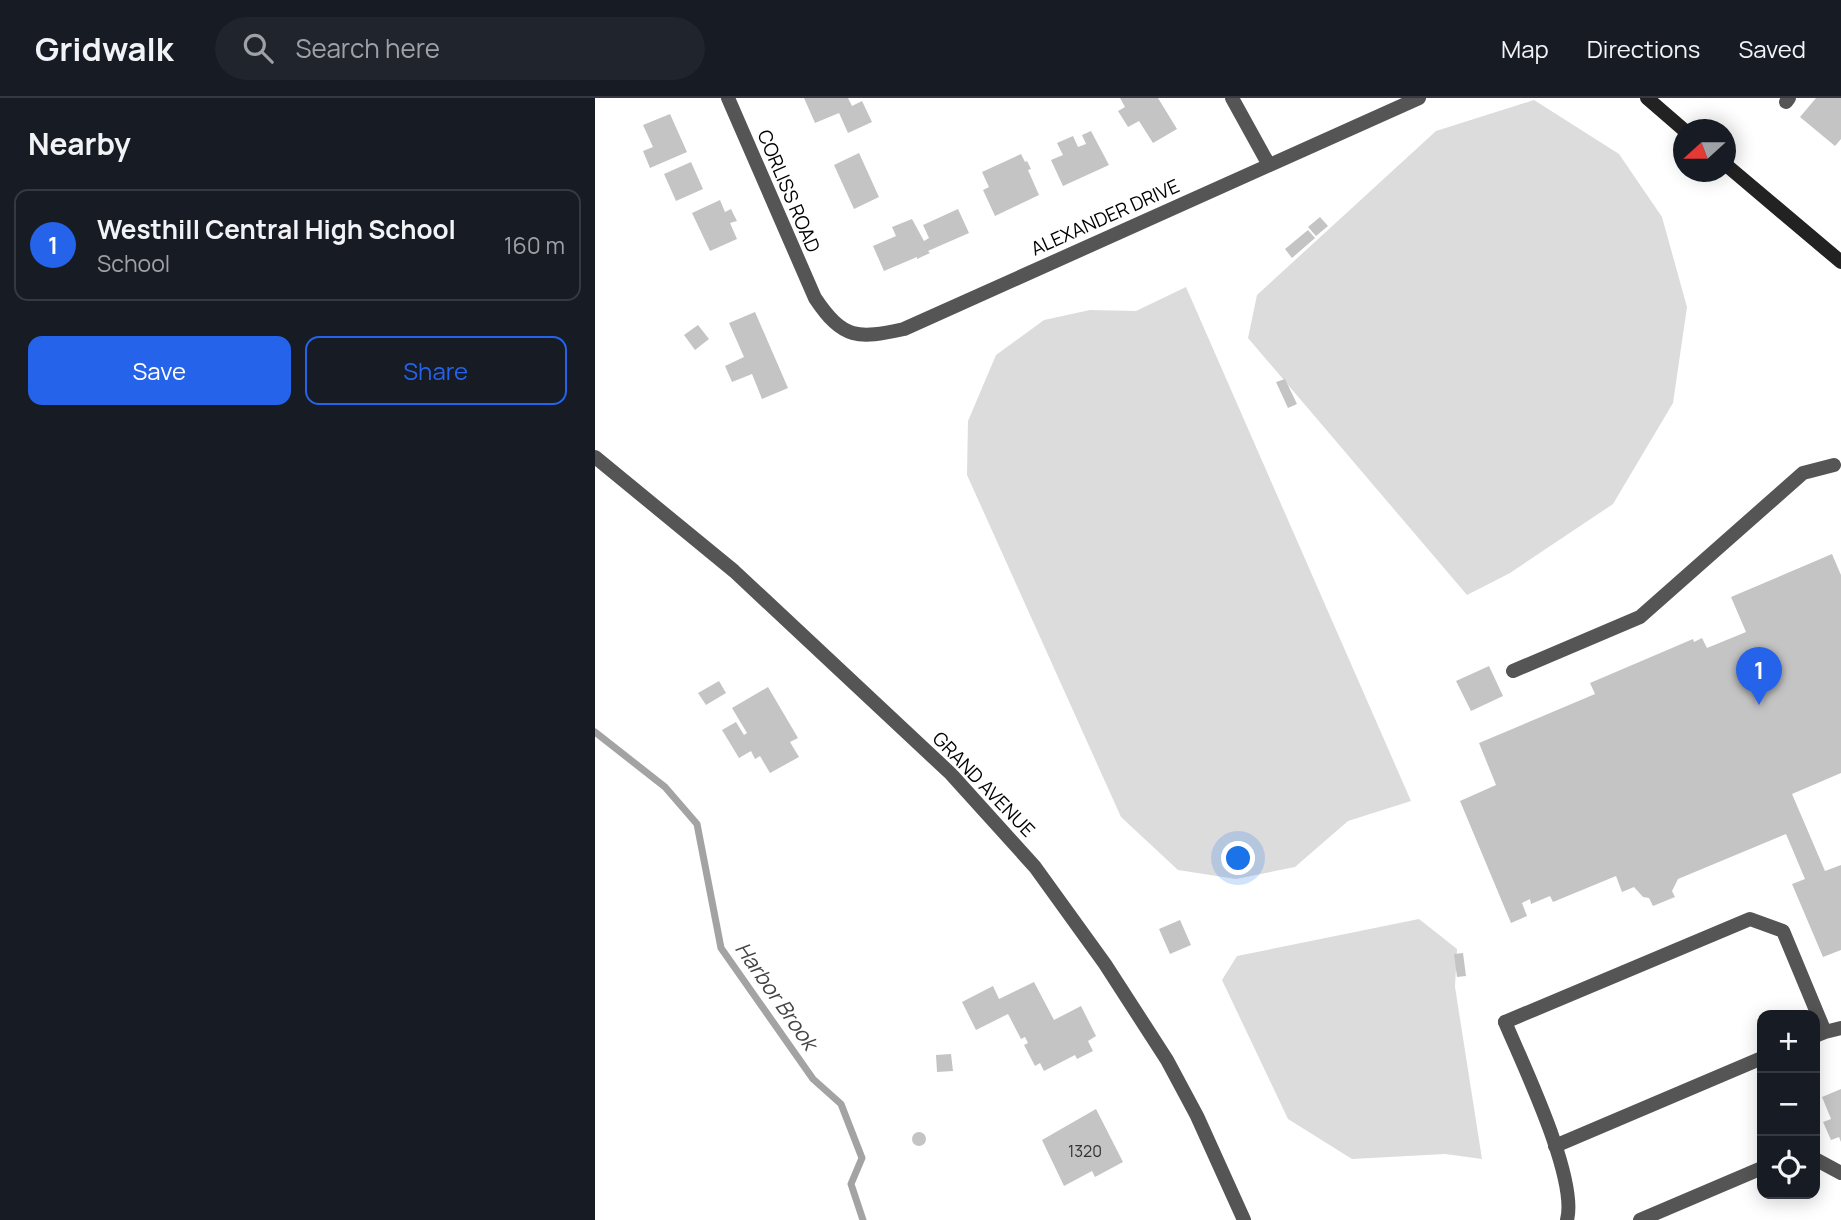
<!DOCTYPE html>
<html lang="en">
<head>
<meta charset="utf-8">
<style>
	:root { --surface:#171b24; --page:#20242c; --text:#f1f3f6; --muted:#9ea1a6; --line:#363941; --accent:#2563eb }
	body { margin:0; font-family:Manrope,sans-serif; background:var(--page); color:var(--text) }
	.controls { position:absolute; right:21px; bottom:21px; display:grid; overflow:hidden; border-radius:14px; box-shadow:0 4px 18px #0003 }
	.controls button { width:63px; height:63px; display:grid; place-items:center; padding:0; border:0; border-bottom:2px solid var(--line); background:var(--surface); color:var(--text); font:35px sans-serif }
	.compass { position:absolute; left:1078px; top:21px; width:63px; height:63px; border-radius:50%; background:var(--surface); box-shadow:0 4px 18px #0003; rotate:249deg }
	.you { position:absolute; left:644px; top:761px; width:24px; height:24px; margin:-18px; border:5px solid #fff; border-radius:50%; background:#1a73e8; box-shadow:0 0 0 10px #1a73e833 }
	.badge { display:grid; place-items:center; width:46px; height:46px; border-radius:50%; background:var(--accent); color:#fff; font-size:23px; font-weight:700 }
	.pin { position:absolute; translate:-50% -58px; filter:drop-shadow(0 2px 4px #0008) }
	.pin::after { content:''; position:absolute; top:37px; width:24px; height:21px; background:inherit; clip-path:polygon(0 0,100% 0,50% 100%) }
	.list { margin:0; padding:0; list-style:none }
	h2 { display:flex; justify-content:space-between; align-items:center; height:91px; margin:0; padding:0 28px; font-size:30px }
	h2 small { font-size:23px; font-weight:400; color:var(--muted) }
	.list li { display:grid; grid-template-columns:46px 1fr auto; gap:21px; align-items:center; box-sizing:border-box; height:112px; margin:0 14px 14px; padding:0 14px; border:2px solid var(--line); border-radius:14px }
	.list b { display:block; font-size:26px; white-space:nowrap }
	.list p { margin:0; font-size:23px; white-space:nowrap; color:var(--muted) }
	.list em { font-size:23px; font-style:normal; color:var(--muted) }
	.actions { display:flex; gap:14px; padding:21px 28px }
	.actions a { flex:1; padding:16px 0; border:2px solid var(--accent); border-radius:14px; text-align:center; font-size:24px; color:var(--accent) }
	.actions .main { background:var(--accent); color:#fff }
	.icon { flex:none; width:38px; height:38px; fill:none; stroke:currentColor; stroke-width:2; stroke-linecap:round; stroke-linejoin:round }
	.map { position:relative; flex:none; width:1246px; height:1122px; overflow:hidden }
	header { display:flex; align-items:center; gap:42px; box-sizing:border-box; height:98px; padding:0 35px; background:var(--surface); border-bottom:2px solid var(--line) }
	header strong { font-size:33px }
	nav { display:flex; gap:38px; margin-inline-start:auto; font-size:24px }
	.search { width:490px; height:63px; background:var(--page); display:flex; align-items:center; gap:18px; box-sizing:border-box; padding:0 24px; border-radius:38px; color:var(--muted); font-size:26px }
	main { display:flex }
	aside { flex:1; background:var(--surface) }
	.map>svg:first-child { display:block }
	.green { fill:#dcdcdc }
	.lines { fill:none; stroke-linecap:round; stroke-linejoin:round }
	.stream { stroke:#a3a3a3; stroke-width:7 }
	.building { fill:#c4c4c4 }
	.service { stroke:#555; stroke-width:14 }
	.minor { stroke:#555; stroke-width:14 }
	.tertiary { stroke:#555; stroke-width:14 }
	.secondary { stroke:#222; stroke-width:14 }
	.labels { text-anchor:middle; stroke-width:5; stroke-linejoin:round; paint-order:stroke }
	.number-label { font-size:16px; fill:#313131 }
	.street-label { font-size:19px; fill:#000; stroke:#fff }
	.water-label { font-size:21px; font-style:italic; fill:#444; stroke:#fff }
</style>
</head>
<body>
<header>
<strong>Gridwalk</strong>
<div class="search"><svg class="icon" aria-label="search" viewBox="0 0 24 24"><circle cx="10" cy="10" r="6"/><path d="M15 15l6 6"/></svg>Search here</div>
<nav><a>Map</a><a>Directions</a><a>Saved</a></nav>
</header>
<main>
<aside>
<h2>Nearby<small></small></h2>
<ul class="list">
<li><span class="badge">1</span><div><b>Westhill Central High School</b><p>School</p></div><em>160 m</em></li>
</ul>
<div class="actions"><a class="main">Save</a><a>Share</a></div>
</aside>
<div class="map">
<svg width="1246" height="1122" viewBox="0 0 1246 1122">
	<rect width="100%" height="100%" fill="#fff"/>
	<path class="green" d="M939,2L1024,56L1067,119L1092,209L1078,305L1018,406L915,475L872,497L653,240L662,197L841,33Z
		M591,189L816,703L753,723L700,769L641,781L583,772L526,719L372,377L373,323L401,257L449,222L495,212L541,213Z
		M824,821L862,851L860,889L887,1061L850,1056L757,1061L693,1021L627,882L642,858Z"/>
	<g class="lines">
		<path class="stream" d="M0,634L70,689L102,726L126,850L218,981L246,1006L267,1060L256,1086L268,1122"/>
	</g>
	<path class="building" d="M209,0H253L257,8L267,3L277,24L253,35L244,15L220,25Z
		M525,0H563L582,31L558,45L544,23L533,29L523,13L530,9Z
		M1221,0H1246V41L1240,48L1205,19Z
		M75,16L92,54L55,70L48,53L58,49L48,27Z
		M496,33L514,67L468,88L456,62L468,57L462,45L478,38L483,49L491,46L487,37Z
		M264,55L284,99L259,111L239,67Z
		M426,56L430,64L432,63L436,71L433,72L444,97L400,118L388,92L394,89L387,74Z
		M96,64L108,91L81,103L69,76Z
		M125,102L130,114L136,111L142,123L135,125L142,141L115,153L97,115Z
		M363,111L374,135L333,153L335,155L322,161V159L289,173L278,148L301,138L297,129L317,121L329,143L334,140L328,127Z
		M725,119L733,128L721,138L713,129Z
		M713,132L720,140L697,160L690,151Z
		M160,214L193,290L167,301L157,276L137,284L130,268L149,259L134,225Z
		M103,227L114,241L100,252L89,237Z
		M690,281L702,306L693,310L681,284Z
		M1237,456L1246,477V675L1197,696L1230,773L1246,767V852L1228,859L1197,786L1210,781L1191,736L1083,781L1077,793L1080,799L1058,808L1054,800L1048,799L1039,789L1027,794L1021,778L958,804L955,798L936,806L935,801L927,805L932,818L916,825L865,703L901,687L884,645L1000,596L995,585L1098,541L1099,544L1107,540L1112,550L1151,534L1136,499Z
		M894,568L908,598L876,613L861,583Z
		M124,583L131,595L111,607L103,595Z
		M173,589L203,640L195,644L204,659L175,675L165,658L160,661L156,653L144,660L127,632L141,624L149,637L152,635L137,610Z
		M585,822L596,847L575,856L564,831Z
		M868,855L871,878L862,879L859,856Z
		M439,884L459,922L486,908L501,938L493,943L498,953L482,961L480,957L449,973L445,965L440,968L429,947L433,945L430,939L426,941L413,916L381,932L367,904L398,888L404,901Z
		M356,956L358,973L342,974L341,957Z
		M1246,991V1044L1244,1039L1236,1042L1228,1024L1236,1021L1227,999Z
		M501,1011L528,1064L500,1079L497,1073L469,1088L447,1042Z
		M317 1041a7 7 0 1 1 14 0a7 7 0 1 1-14 0Z"/>
	<g class="lines">
		<path class="service" d="M1191,4L1194,0
			M918,573L1045,519L1208,375L1239,367
			M910,924L1155,821L1188,833L1230,934L1220,938
			M1230,934L1246,930
			M960,1048L1167,960
			M1220,1061L1246,1075
			M1045,1122L1167,1070"/>
		<path class="minor" d="M133,0L220,200C248,242 263,241 309,231L824,0
			M637,0L674,67
			M910,924C928,967 983,1080 972,1122"/>
		<path class="tertiary" d="M0,359L139,473L356,676L440,769L510,866L572,962L602,1018L649,1122"/>
		<path class="secondary" d="M1052,0L1089,32
			M1130,66L1246,164"/>
	</g>
	<g class="labels">
		<g class="number-label">
			<text x="490" y="1059">1320</text>
		</g>
		<g class="street-label">
			<text transform="translate(194 93) rotate(67)" y="7">CORLISS ROAD</text>
			<text transform="translate(510 119) rotate(-24)" y="7">ALEXANDER DRIVE</text>
			<text transform="translate(389 686) rotate(46)" y="7">GRAND AVENUE</text>
		</g>
		<g class="water-label">
			<text transform="translate(181 898) rotate(55)" y="7">Harbor Brook</text>
		</g>
	</g>
</svg>
<div class="controls">
<button>+</button>
<button>−</button>
<button><svg class="icon" aria-label="locate" viewBox="0 0 24 24"><circle cx="12" cy="12" r="6"/><path d="M12 2v4M12 18v4M2 12h4M18 12h4"/></svg></button>
</div>
<svg class="compass" viewBox="-18 -18 36 36"><path d="M0-13l5 13h-10z" fill="#e53935"/><path d="M0 13l5-13h-10z" fill="#9ea1a6"/></svg>
<div class="you"></div>
<div class="pin badge" style="left:1164px;top:607px">1</div>
</div>
</main>
</body>
</html>
